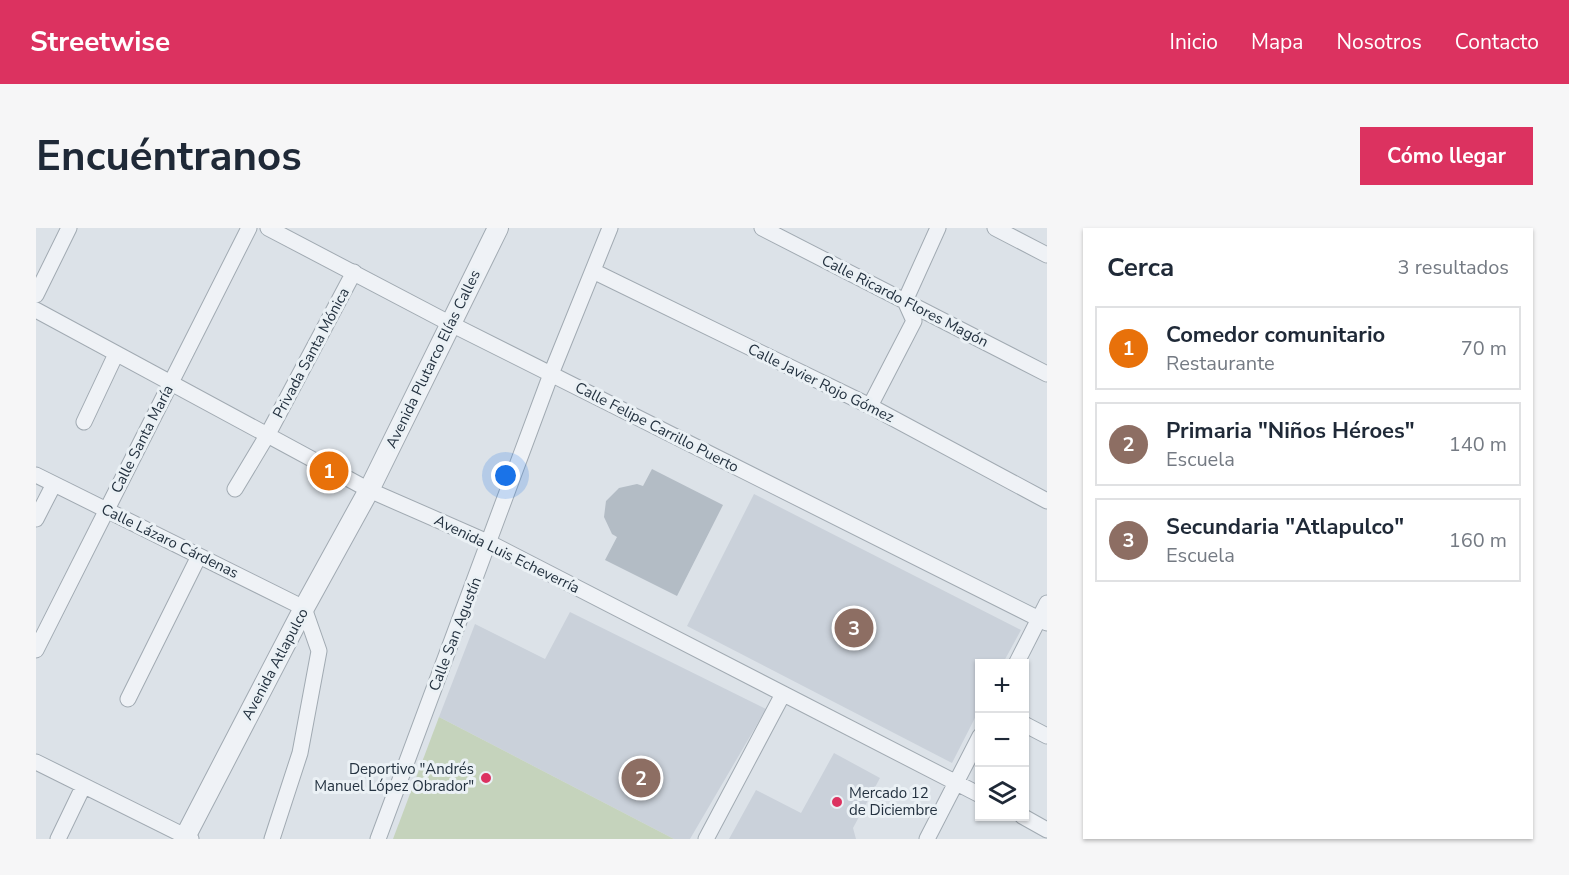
<!DOCTYPE html>
<html lang="es">
<head>
<meta charset="utf-8">
<style>
	:root { --surface:#fff; --page:#f6f6f7; --text:#1f2937; --muted:#747a83; --line:#e0e1e3; --accent:#dc3260 }
	body { margin:0; font-family:"Nunito Sans",sans-serif; background:var(--page); color:var(--text) }
	.controls { position:absolute; right:18px; bottom:18px; display:grid; overflow:hidden; border-radius:0px; box-shadow:0 2px 4px #0004 }
	.controls button { width:54px; height:54px; display:grid; place-items:center; padding:0; border:0; border-bottom:2px solid var(--line); background:var(--surface); color:var(--text); font:30px sans-serif }
	.you { position:absolute; left:470px; top:248px; width:21px; height:21px; margin:-15px; border:4px solid #fff; border-radius:50%; background:#1a73e8; box-shadow:0 0 0 9px #1a73e833 }
	.badge { display:grid; place-items:center; width:39px; height:39px; border-radius:50%; background:var(--accent); color:#fff; font-size:20px; font-weight:700 }
	.pin { position:absolute; translate:-50% -50%; border:3px solid #fff; box-shadow:0 2px 6px #0006 }
	.list { margin:0; padding:0; list-style:none }
	h2 { display:flex; justify-content:space-between; align-items:center; height:78px; margin:0; padding:0 24px; font-size:26px }
	h2 small { font-size:20px; font-weight:400; color:var(--muted) }
	.list li { display:grid; grid-template-columns:39px 1fr auto; gap:18px; align-items:center; box-sizing:border-box; height:84px; margin:0 12px 12px; padding:0 12px; border:2px solid var(--line); border-radius:0px }
	.list b { display:block; font-size:22px; white-space:nowrap }
	.list p { margin:0; font-size:20px; white-space:nowrap; color:var(--muted) }
	.list em { font-size:20px; font-style:normal; color:var(--muted) }
	.icon { flex:none; width:33px; height:33px; fill:none; stroke:currentColor; stroke-width:2; stroke-linecap:round; stroke-linejoin:round }
	.map { position:relative; flex:none; width:1011px; height:611px; overflow:hidden; border-radius:0px }
	header { display:flex; align-items:center; gap:36px; box-sizing:border-box; height:84px; padding:0 30px; background:var(--accent); color:#fff }
	header strong { font-size:28px }
	nav { display:flex; gap:33px; margin-inline-start:auto; font-size:21px }
	.intro { display:flex; align-items:center; justify-content:space-between; box-sizing:border-box; height:144px; padding:0 36px }
	h1 { margin:0; font-size:42px }
	.button { padding:15px 27px; border-radius:0px; background:var(--accent); color:#fff; font-size:21px; font-weight:700 }
	main { display:flex; gap:36px; padding:0 36px }
	aside { flex:1; background:var(--surface); border-radius:0px; box-shadow:0 2px 4px #0004 }
	.map>svg:first-child { display:block }
</style>
</head>
<body>
<header>
<strong>Streetwise</strong>
<nav><a>Inicio</a><a>Mapa</a><a>Nosotros</a><a>Contacto</a></nav>
</header>
<div class="intro"><h1>Encuéntranos</h1><a class="button">Cómo llegar</a></div>
<main>
<div class="map">
<svg width="1011" height="611" viewBox="0 0 1011 611">
	<rect width="100%" height="100%" fill="#dce2e8"/>
	<path fill="#cad1da" d="M 718,266 L 985,402 L 967,435 L 944,436 L 943,482 L 916,535 L 651,398 Z
		M 534,384 L 730,481 L 654,611 L 638,611 L 403,489 L 439,396 L 509,431 Z
		M 798,525 L 844,550 L 817,600 L 820,611 L 693,611 L 720,562 L 765,585 Z"/>
	<path fill="#c5d3bc" d="M 403,489 L 638,611 L 357,611 Z"/>
	<path fill="#b3bcc5" d="M 616,241 L 687,277 L 641,368 L 569,332 L 581,309 L 576,306 L 568,289 L 570,273 L 583,260 L 601,256 L 607,258 Z"/>
	<g fill="none" stroke-linecap="round" stroke-linejoin="round">
		<g stroke="#a1aab2" stroke-width="17">
			<path id="minor" d="M 232,0 L 413,95 L 1011,395
				M 726,0 L 1011,146
				M 959,0 L 1011,27
				M 557,43 L 834,178 L 1011,273
				M 0,67 L 33,0
				M 0,82 L 333,262 L 454,315 L 944,567
				M 834,178 L 878,93 L 869,73 L 902,0
				M 48,194 L 80,126
				M 0,247 L 268,380 L 283,423 L 264,525 L 236,611
				M 199,261 L 232,206 L 318,44
				M 0,291 L 18,256
				M 0,422 L 213,0
				M 980,436 L 1011,375
				M 92,471 L 163,328
				M 988,496 L 1011,508
				M 0,534 L 155,611
				M 986,588 L 1011,602
				M 22,611 L 47,559
				M 342,611 L 515,146 L 574,0
				M 670,611 L 747,466
				M 891,611 L 944,508"/>
		</g>
		<g stroke="#a1aab2" stroke-width="22">
			<path id="tertiary" d="M 148,611 L 268,380 L 333,262 L 462,0"/>
		</g>
		<use href="#minor" stroke="#eff2f6" stroke-width="15"/>
		<use href="#tertiary" stroke="#eff2f6" stroke-width="20"/>
	</g>
	<g fill="#dc3260" stroke="#ebf1f5" stroke-width="2">
		<circle cx="450" cy="550" r="6"/>
		<circle cx="801" cy="574" r="6"/>
	</g>
	<g text-anchor="middle" dominant-baseline="central" stroke-width="6" stroke-linejoin="round" paint-order="stroke">
		<g font-size="15" fill="#243240" stroke="#ebf1f5">
			<text transform="translate(869 73) rotate(27)">Calle Ricardo Flores Magón</text>
			<text transform="translate(275 125) rotate(-62)">Privada Santa Mónica</text>
			<text transform="translate(397 131) rotate(-64)">Avenida Plutarco Elías Calles</text>
			<text transform="translate(785 155) rotate(26)">Calle Javier Rojo Gómez</text>
			<text transform="translate(621 199) rotate(27)">Calle Felipe Carrillo Puerto</text>
			<text transform="translate(106 211) rotate(-63)">Calle Santa María</text>
			<text transform="translate(134 313) rotate(26)">Calle Lázaro Cárdenas</text>
			<text transform="translate(471 326) rotate(26)">Avenida Luis Echeverría</text>
			<text transform="translate(419 406) rotate(-69)">Calle San Agustín</text>
			<text transform="translate(239 436) rotate(-62)">Avenida Atlapulco</text>
		</g>
		<g font-size="15" fill="#243240" stroke="#ebf1f5" text-anchor="end">
			<text x="438" y="541">Deportivo "Andrés<tspan x="438" dy="17">Manuel López Obrador"</tspan></text>
			<text x="813" y="565" text-anchor="start">Mercado 12<tspan x="813" dy="17">de Diciembre</tspan></text>
		</g>
	</g>
</svg>
<div class="controls">
<button>+</button>
<button>−</button>
<button><svg class="icon" aria-label="layers" viewBox="0 0 24 24"><path d="M12 4l9 5-9 5-9-5zM3 14l9 5 9-5"/></svg></button>
</div>
<div class="you"></div>
<div class="pin badge" style="left:293px;top:243px;background:#e8710a">1</div>
<div class="pin badge" style="left:605px;top:550px;background:#8d6e63">2</div>
<div class="pin badge" style="left:818px;top:400px;background:#8d6e63">3</div>
</div>
<aside>
<h2>Cerca<small>3 resultados</small></h2>
<ul class="list">
<li><span class="badge" style="background:#e8710a">1</span><div><b>Comedor comunitario</b><p>Restaurante</p></div><em>70 m</em></li>
<li><span class="badge" style="background:#8d6e63">2</span><div><b>Primaria &quot;Niños Héroes&quot;</b><p>Escuela</p></div><em>140 m</em></li>
<li><span class="badge" style="background:#8d6e63">3</span><div><b>Secundaria &quot;Atlapulco&quot;</b><p>Escuela</p></div><em>160 m</em></li>
</ul>
</aside>
</main>
</body>
</html>
